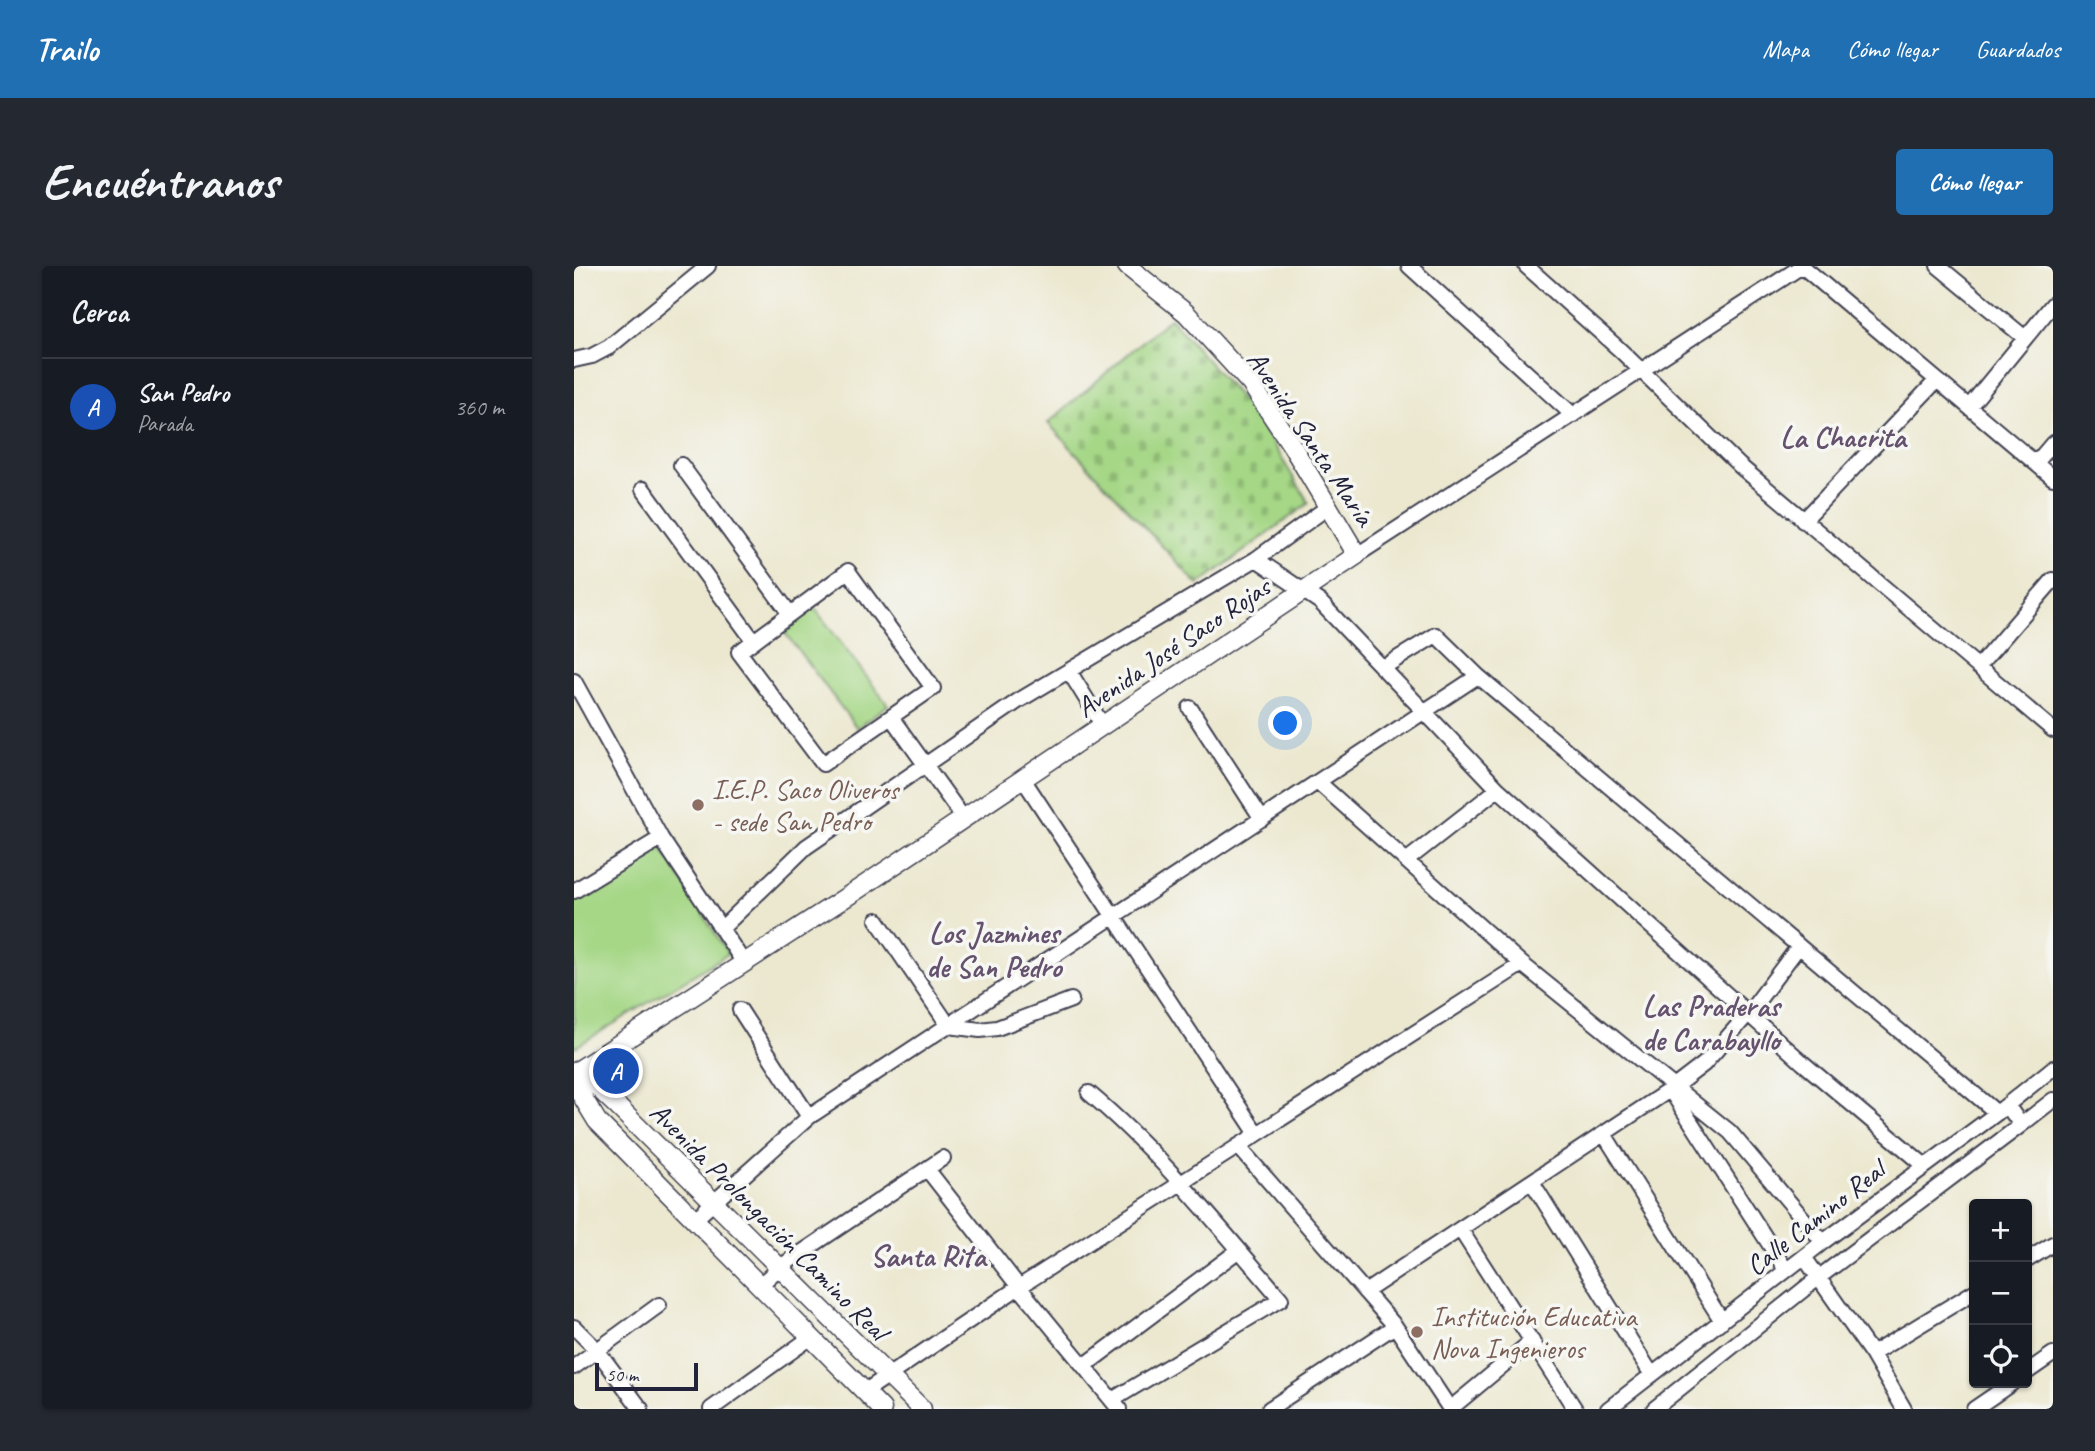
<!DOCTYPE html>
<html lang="es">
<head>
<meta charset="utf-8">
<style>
	:root { --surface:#171b24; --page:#242831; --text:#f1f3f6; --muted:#9ea1a6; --line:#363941; --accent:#1f6fb2 }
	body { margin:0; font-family:Caveat,sans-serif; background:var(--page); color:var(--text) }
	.controls { position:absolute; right:21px; bottom:21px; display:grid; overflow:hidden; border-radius:7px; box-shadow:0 2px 5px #0004 }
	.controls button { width:63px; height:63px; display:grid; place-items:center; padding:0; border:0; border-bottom:2px solid var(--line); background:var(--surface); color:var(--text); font:35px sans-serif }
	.scale { position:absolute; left:21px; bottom:18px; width:103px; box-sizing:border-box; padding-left:7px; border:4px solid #22223b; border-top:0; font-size:19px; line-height:24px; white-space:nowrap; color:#22223b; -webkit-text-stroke:5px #f6f6f2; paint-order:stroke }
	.you { position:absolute; left:712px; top:458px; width:24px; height:24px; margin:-18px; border:5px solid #fff; border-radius:50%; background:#1a73e8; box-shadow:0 0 0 10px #1a73e833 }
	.badge { display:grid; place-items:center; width:46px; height:46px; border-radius:50%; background:var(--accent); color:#fff; font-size:23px; font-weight:700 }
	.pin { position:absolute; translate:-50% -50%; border:4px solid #fff; box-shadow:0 2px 7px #0006 }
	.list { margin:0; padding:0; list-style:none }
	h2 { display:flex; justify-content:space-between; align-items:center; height:91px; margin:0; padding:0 28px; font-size:30px }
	h2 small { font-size:23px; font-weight:400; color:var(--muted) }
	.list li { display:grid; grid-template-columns:46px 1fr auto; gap:21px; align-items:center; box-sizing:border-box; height:98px; padding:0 28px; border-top:2px solid var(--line) }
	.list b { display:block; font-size:26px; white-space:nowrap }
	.list p { margin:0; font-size:23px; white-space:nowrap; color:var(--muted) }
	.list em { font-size:23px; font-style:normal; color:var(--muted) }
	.icon { flex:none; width:38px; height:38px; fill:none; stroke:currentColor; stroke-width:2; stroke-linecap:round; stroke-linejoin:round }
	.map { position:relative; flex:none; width:1479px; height:1143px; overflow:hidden; border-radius:7px }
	header { display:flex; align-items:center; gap:42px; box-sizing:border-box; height:98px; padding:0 35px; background:var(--accent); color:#fff }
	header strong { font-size:33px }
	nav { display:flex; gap:38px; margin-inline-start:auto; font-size:24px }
	.intro { display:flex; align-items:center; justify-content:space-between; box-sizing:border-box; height:168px; padding:0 42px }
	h1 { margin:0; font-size:49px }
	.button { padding:18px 32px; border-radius:7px; background:var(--accent); color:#fff; font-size:24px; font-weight:700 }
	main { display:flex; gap:42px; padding:0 42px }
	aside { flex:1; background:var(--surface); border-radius:7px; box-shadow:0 2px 5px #0004 }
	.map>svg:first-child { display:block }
</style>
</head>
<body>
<header>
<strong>Trailo</strong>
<nav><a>Mapa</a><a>Cómo llegar</a><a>Guardados</a></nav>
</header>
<div class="intro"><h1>Encuéntranos</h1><a class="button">Cómo llegar</a></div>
<main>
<aside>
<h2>Cerca<small></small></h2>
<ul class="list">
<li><span class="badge" style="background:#1a4fb4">A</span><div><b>San Pedro</b><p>Parada</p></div><em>360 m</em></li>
</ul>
</aside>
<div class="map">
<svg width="1479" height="1143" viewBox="0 0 1479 1143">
	<defs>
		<pattern id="cemetery-stones" width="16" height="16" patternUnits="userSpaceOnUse" patternTransform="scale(1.75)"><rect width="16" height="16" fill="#a5d786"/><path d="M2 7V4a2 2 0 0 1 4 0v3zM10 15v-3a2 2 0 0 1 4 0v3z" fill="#8eb875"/></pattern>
	</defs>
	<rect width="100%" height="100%" fill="#f6f6f2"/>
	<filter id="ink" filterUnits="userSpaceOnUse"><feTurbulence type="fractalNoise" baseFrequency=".0143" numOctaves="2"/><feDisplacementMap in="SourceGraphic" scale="14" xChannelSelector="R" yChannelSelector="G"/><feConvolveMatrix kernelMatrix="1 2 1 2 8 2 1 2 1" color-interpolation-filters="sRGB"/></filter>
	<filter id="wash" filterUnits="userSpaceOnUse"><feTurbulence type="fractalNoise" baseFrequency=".00686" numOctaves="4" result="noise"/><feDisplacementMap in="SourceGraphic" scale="28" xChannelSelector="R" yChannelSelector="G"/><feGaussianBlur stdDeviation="1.57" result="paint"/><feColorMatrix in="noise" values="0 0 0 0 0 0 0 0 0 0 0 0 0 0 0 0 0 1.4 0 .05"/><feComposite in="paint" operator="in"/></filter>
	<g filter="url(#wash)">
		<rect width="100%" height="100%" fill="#ece8d0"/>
		<path fill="url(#cemetery-stones)" stroke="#647c60" stroke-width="2" d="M 596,52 L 682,150 L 735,237 L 624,319 L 474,157 Z"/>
		<path fill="#a5d786" stroke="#647c60" stroke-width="2" d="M 239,340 L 314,439 L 283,462 L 208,363 Z
			M 86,579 L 154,688 L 0,782 L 0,631 Z"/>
	</g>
	<g filter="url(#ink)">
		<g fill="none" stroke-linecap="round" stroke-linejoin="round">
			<g stroke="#404051" stroke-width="18">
				<path id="minor" d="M 835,0 L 999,149
					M 952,0 L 1045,83 L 1166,200 L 1479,464
					M 1228,0 L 1479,212
					M 1364,0 L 1451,72
					M 0,94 L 18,90 L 35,81 L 134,0
					M 1395,141 L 1479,38
					M 1462,197 L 1479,177
					M 107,199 L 216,348
					M 69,223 L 179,374
					M 1229,255 L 1363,114
					M 783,289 L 1228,0
					M 682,293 L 746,336 L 924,523 L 1229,797 L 1350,899
					M 274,305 L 359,422 L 249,498 L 165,386 Z
					M 1404,401 L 1479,314
					M 808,402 L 862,369 L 904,410 L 1423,847
					M 495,405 L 529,460
					M 0,415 L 87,572 L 170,697
					M 616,442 L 688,553
					M 317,451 L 390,553
					M 449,513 L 683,868
					M 744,516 L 948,698 L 1156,866 L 1249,976
					M 832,595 L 924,523
					M 0,625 L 87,572
					M 303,654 L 375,760 L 406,764 L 423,762 L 497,734
					M 147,663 L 232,581 L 444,435 L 682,293 L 754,241
					M 166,744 L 235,851
					M 1097,825 L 1212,1004
					M 515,827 C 587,888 646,962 707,1033 L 538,1134
					M 1433,839 L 1447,859 L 1479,834
					M 1030,868 L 1148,1055
					M 664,880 L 821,1060 L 876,1143
					M 353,903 L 445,1021 L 545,1143
					M 958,916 L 1078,1109
					M 120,954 L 235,851 L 904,410
					M 886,963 L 1001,1143
					M 1230,991 L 1298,1088 L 1330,1143
					M 1453,994 L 1479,978
					M 185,1020 L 206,1001 L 369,892
					M 791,1026 L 1100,821 L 1130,798 L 1174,748 L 1225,680
					M 0,1061 L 23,1084 L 67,1143
					M 1298,1088 L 1400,1026
					M 510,1100 L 665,984
					M 0,1101 L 85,1039
					M 1453,1106 L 1479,1088
					M 290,1126 L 445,1021 L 948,698
					M 137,1143 L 236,1072
					M 695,1143 L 821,1060
					M 876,1143 L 958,1075
					M 1034,1143 L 1249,976 L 1423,847 L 1479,802
					M 1080,1143 L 1244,1012 L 1447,859
					M 1400,1143 L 1438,1117"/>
			</g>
			<g stroke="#404051" stroke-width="21">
				<path id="major" d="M 3,805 L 15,813 L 45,842 L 348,1143
					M 3,805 L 6,827 L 23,855 L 308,1143
					M 0,807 L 283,624 L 783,289 L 718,180 L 677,118 L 612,47 L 553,0"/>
			</g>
			<use href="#minor" stroke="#fff" stroke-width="14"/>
			<use href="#major" stroke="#fff" stroke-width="18"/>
		</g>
	</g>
	<g fill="#8d6e63" stroke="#f6f6f2" stroke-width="2.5">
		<circle cx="124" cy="539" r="7"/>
		<circle cx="843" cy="1066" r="7"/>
	</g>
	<g text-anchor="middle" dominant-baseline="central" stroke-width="7" stroke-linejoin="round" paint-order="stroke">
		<g font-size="28" fill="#22223b" stroke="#f6f6f2">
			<text transform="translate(737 172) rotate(56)">Avenida Santa María</text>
			<text transform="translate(599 381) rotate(-34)">Avenida José Saco Rojas</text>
			<text transform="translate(1241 952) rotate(-38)">Calle Camino Real</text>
			<text transform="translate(195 955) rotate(45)">Avenida Prolongación Camino Real</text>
		</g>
		<g font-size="28" fill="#785e54" stroke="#f6f6f2" text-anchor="start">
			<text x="138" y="523">I.E.P. Saco Oliveros<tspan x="138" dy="32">- sede San Pedro</tspan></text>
			<text x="857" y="1050">Institución Educativa<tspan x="857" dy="32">Nova Ingenieros</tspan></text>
		</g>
		<g font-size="30" font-weight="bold" fill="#65526e" stroke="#f6f6f2">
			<text x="1269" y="171">La Chacrita</text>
			<text x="420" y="667">Los Jazmines<tspan x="420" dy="34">de San Pedro</tspan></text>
			<text x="1137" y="740">Las Praderas<tspan x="1137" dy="34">de Carabayllo</tspan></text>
			<text x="354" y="990">Santa Rita</text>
		</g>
	</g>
</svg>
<div class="controls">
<button>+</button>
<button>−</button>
<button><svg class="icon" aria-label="locate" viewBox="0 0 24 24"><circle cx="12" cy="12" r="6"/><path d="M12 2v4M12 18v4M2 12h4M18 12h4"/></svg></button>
</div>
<div class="scale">50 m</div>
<div class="you"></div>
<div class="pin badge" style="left:42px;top:805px;background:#1a4fb4">A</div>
</div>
</main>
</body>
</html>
